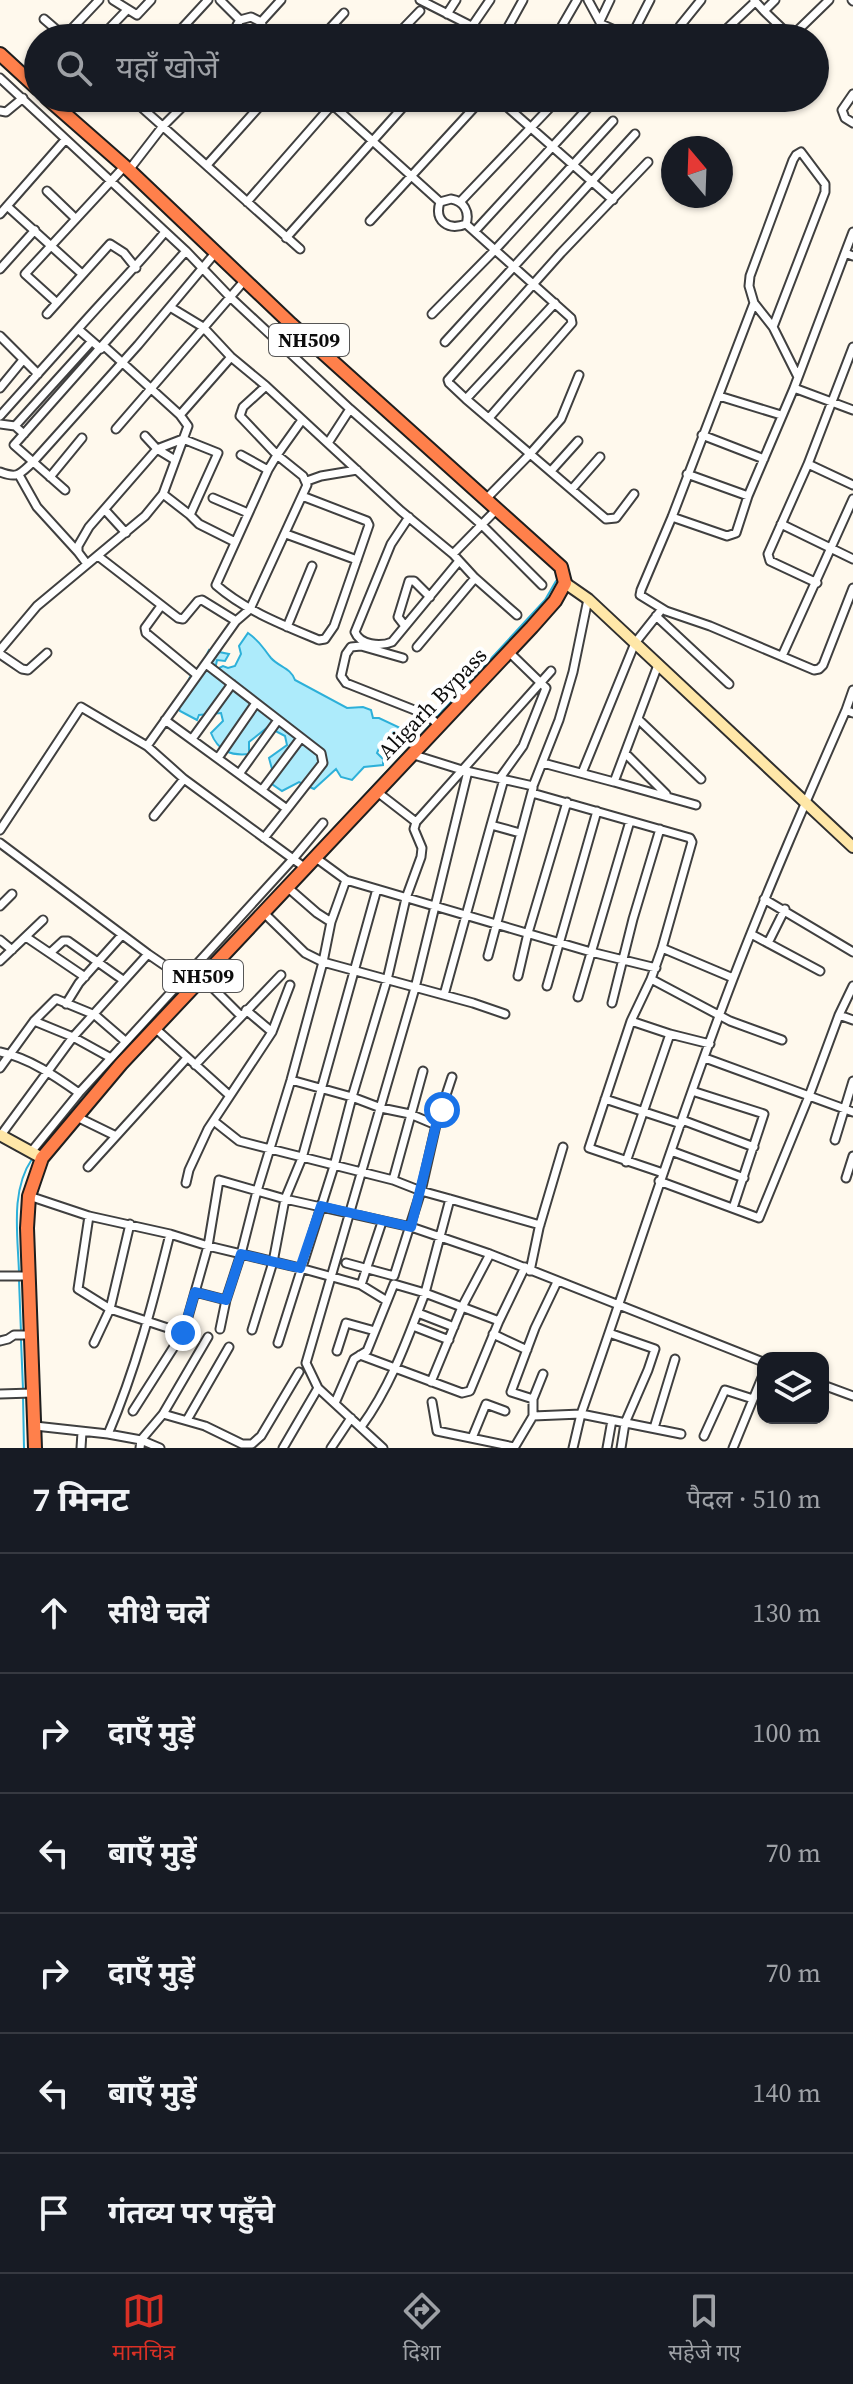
<!DOCTYPE html>
<html lang="hi">
<head>
<meta charset="utf-8">
<style>
	:root { --surface:#171b24; --page:#242831; --text:#f1f3f6; --muted:#9ea1a6; --line:#363941; --accent:#d93025 }
	body { margin:0; font-family:"Source Serif 4","Noto Sans Devanagari",serif; background:var(--page); color:var(--text) }
	.controls { position:absolute; right:24px; bottom:24px; display:grid; overflow:hidden; border-radius:16px; box-shadow:0 2px 6px #0004 }
	.controls button { width:72px; height:72px; display:grid; place-items:center; padding:0; border:0; border-bottom:2px solid var(--line); background:var(--surface); color:var(--text); font:40px sans-serif }
	.compass { position:absolute; left:661px; top:136px; width:72px; height:72px; border-radius:50%; background:var(--surface); box-shadow:0 2px 6px #0004; rotate:341deg }
	.stop { position:absolute; width:24px; height:24px; margin:-18px; border:6px solid #1a73e8; border-radius:50%; background:#fff }
	.stop.end { background:#1a73e8; border-color:#fff; box-shadow:0 2px 8px #0008 }
	.list { margin:0; padding:0; list-style:none }
	h2 { display:flex; justify-content:space-between; align-items:center; height:104px; margin:0; padding:0 32px; font-size:34px }
	h2 small { font-size:26px; font-weight:400; color:var(--muted) }
	.list li { display:grid; grid-template-columns:52px 1fr auto; gap:24px; align-items:center; box-sizing:border-box; height:120px; padding:0 32px; border-top:2px solid var(--line) }
	.list b { display:block; font-size:30px; white-space:nowrap }
	.list em { font-size:26px; font-style:normal; color:var(--muted) }
	.icon { flex:none; width:44px; height:44px; fill:none; stroke:currentColor; stroke-width:2; stroke-linecap:round; stroke-linejoin:round }
	.map { position:relative; flex:none; width:853px; height:1448px; overflow:hidden }
	.search { position:absolute; background:var(--surface); box-shadow:0 2px 6px #0004; left:24px; right:24px; top:24px; height:88px; display:flex; align-items:center; gap:20px; box-sizing:border-box; padding:0 28px; border-radius:44px; color:var(--muted); font-size:30px }
	.sheet { height:824px; background:var(--surface) }
	nav { display:flex; justify-content:space-around; align-items:center; box-sizing:border-box; height:112px; border-top:2px solid var(--line); background:var(--surface); font-size:22px; color:var(--muted) }
	nav a { display:grid; justify-items:center; gap:4px }
	nav .on { color:var(--accent) }
	.map>svg:first-child { display:block }
</style>
</head>
<body>
<div class="map">
<svg width="853" height="1448" viewBox="0 0 853 1448">
	<rect width="100%" height="100%" fill="#fff9ed"/>
	<path fill="#adebfb" stroke="#2db0d9" stroke-width="2" d="M 248,633 C 261,642 262,647 271,658 C 279,667 291,668 295,680 L 347,708 L 363,707 L 371,710 L 373,718 L 379,718 L 411,733 L 389,759 L 380,746 L 377,753 L 383,759 L 383,765 L 364,767 L 352,780 L 341,777 L 336,769 L 314,789 L 299,782 L 282,791 L 269,782 L 272,769 L 269,758 L 287,745 L 285,736 L 268,727 L 249,742 L 249,754 C 231,756 218,751 211,733 L 223,721 L 221,713 L 199,715 L 197,720 L 180,711 L 177,704 L 190,677 L 202,665 L 209,650 L 229,654 L 225,661 L 217,660 L 215,670 L 223,666 L 228,668 L 235,666 L 241,654 L 239,646 Z"/>
	<g fill="none" stroke-linecap="round" stroke-linejoin="round">
		<path stroke="#2db0d9" stroke-width="2" d="M 436,718 L 545,600 L 556,581
			M 322,841 L 432,723
			M 38,1151 L 87,1095
			M 19,1273 C 18,1236 10,1191 32,1159
			M 19,1280 L 21,1333
			M 21,1340 L 23,1389
			M 23,1396 L 24,1448"/>
		<g stroke="#404040" stroke-width="11">
			<path id="street" d="M 113,0 L 137,15 L 151,0
				M 220,0 L 240,20
				M 420,0 L 495,38
				M 588,0 L 601,24 L 633,38
				M 754,0 L 764,11 L 775,0
				M 852,0 L 853,1
				M 764,11 L 791,37
				M 447,14 L 456,0
				M 44,19 L 66,38
				M 600,21 L 610,0
				M 261,22 L 281,0
				M 64,37 L 99,0
				M 631,37 L 650,0
				M 100,38 L 127,10
				M 134,38 L 139,33
				M 173,38 L 208,0
				M 240,38 L 237,25 L 240,20 L 251,17 L 261,22 L 267,38
				M 321,38 L 344,13
				M 394,38 L 420,11
				M 464,38 L 490,0
				M 502,38 L 523,0
				M 555,38 L 577,0
				M 675,38 L 680,26 L 701,0
				M 717,38 L 755,2
				M 790,38 L 829,0
				M 0,78 L 186,251 L 229,296 L 350,409 L 482,525 L 542,585
				M 853,94 L 842,110 L 845,118 L 853,123
				M 131,98 L 300,249
				M 325,98 L 440,202
				M 497,98 L 613,200
				M 0,111 L 6,112 L 23,98
				M 207,165 L 267,98
				M 129,170 L 163,126 L 191,98
				M 47,191 L 75,218
				M 451,199 C 464,201 470,212 466,224 C 448,231 434,221 440,202 Z
				M 247,202 L 338,98
				M 460,202 L 559,98
				M 7,206 L 82,274
				M 0,214 L 65,140
				M 370,221 L 483,98
				M 466,224 L 571,318 L 572,323 L 489,418
				M 475,231 L 597,98
				M 286,238 L 411,98
				M 845,253 L 853,232
				M 0,269 L 35,230
				M 57,303 L 25,274 L 124,167
				M 754,303 L 749,286 L 750,276 L 793,160 L 796,155 L 801,152 L 825,184 L 825,192 L 773,327
				M 170,307 L 203,327 L 231,357 L 266,386 L 401,511 L 453,554 L 475,578 L 517,615
				M 47,314 L 110,244 L 124,253 L 136,268
				M 432,314 L 494,251 L 613,121
				M 0,336 L 38,374
				M 445,342 L 635,134
				M 104,346 L 180,415
				M 101,349 L 78,329 C 107,296 137,266 165,232
				M 231,357 L 180,415 L 188,426 L 163,494 L 190,515 L 199,524 L 235,542
				M 798,377 L 773,327 L 754,303 L 672,517 L 641,590 L 640,595 L 666,611 L 710,626 L 814,670 L 819,669 L 823,665 L 853,588
				M 0,388 L 23,360
				M 794,388 L 853,410
				M 719,396 L 781,415
				M 466,399 L 555,303
				M 0,416 L 78,329
				M 0,424 L 15,426 L 24,434
				M 15,426 L 92,341
				M 116,429 L 245,280
				M 702,435 L 764,459
				M 145,436 L 157,449 L 175,460
				M 328,443 L 350,409
				M 241,455 L 268,470
				M 808,464 L 853,347
				M 551,471 L 578,441
				M 0,472 C 18,479 20,474 33,462 L 138,345 L 216,252
				M 687,474 L 748,496
				M 19,475 L 37,507 L 78,552
				M 50,477 L 82,438
				M 307,481 L 321,476 L 357,470
				M 572,489 L 600,457
				M 65,490 L 14,445 L 186,251
				M 634,494 L 616,518 L 606,519 L 466,399 L 449,383 L 448,380 L 561,253 L 648,162
				M 302,496 L 367,521 L 369,525 L 334,626 L 325,639 L 319,640 C 283,625 246,611 216,585 L 268,470 L 277,455 L 302,420
				M 213,498 L 248,513
				M 485,500 L 530,454 L 561,419 L 579,375
				M 105,510 L 126,533
				M 409,517 L 391,544 L 355,632 C 360,645 380,647 392,642 L 459,561
				M 672,517 L 727,536 L 736,533 L 748,496 L 794,388 L 845,253 L 853,256
				M 781,524 L 853,559
				M 286,534 L 357,560
				M 453,554 L 496,510
				M 98,556 L 178,618 L 183,619 L 198,601 L 202,600 L 236,621
				M 87,564 L 78,552 L 78,546 L 89,527 L 157,449 L 183,439 L 218,453 L 190,515
				M 817,583 L 770,561 L 768,554 L 808,464 L 853,485
				M 161,606 L 145,628 L 146,633 L 197,675
				M 656,616 L 729,684
				M 405,626 L 398,617 L 409,581 L 414,581 L 430,597
				M 287,627 L 312,566
				M 417,647 L 475,578
				M 0,650 L 37,606 L 145,516 L 163,494
				M 0,654 L 22,669 L 28,670 L 47,653
				M 782,656 L 853,499
				M 403,658 L 361,646 L 351,647 L 346,654 L 341,676 L 346,683 L 427,715 L 440,726
				M 658,665 L 614,782 L 696,805
				M 846,710 L 853,690
				M 638,719 L 701,779
				M 165,720 L 287,809 L 323,763 L 321,753 L 206,664
				M 192,739 L 232,684
				M 147,746 L 236,621 L 250,609 L 307,485 L 303,476 L 277,455 L 240,416 L 243,407 L 266,386
				M 625,753 L 666,794
				M 411,754 L 462,770 L 533,786 L 559,720 L 573,672 L 588,599
				M 218,758 L 256,703
				M 543,763 L 614,782
				M 582,773 L 635,643 L 662,609
				M 239,774 L 278,720
				M 500,778 L 523,746 L 546,688 L 509,652
				M 504,779 L 491,825 L 520,833
				M 262,790 L 301,738
				M 376,791 L 416,822
				M 532,793 L 690,838 L 692,842 L 662,948 L 733,978
				M 154,816 L 184,779
				M 0,830 L 81,707 L 147,746 L 184,779 L 304,867
				M 264,838 L 287,809
				M 0,843 L 148,954 L 183,978
				M 316,858 L 346,880 L 591,952 L 656,968
				M 286,886 L 317,913 L 331,922
				M 764,899 L 853,952
				M 0,906 L 12,894
				M 264,913 L 305,953 L 323,962 L 473,1003 L 505,1014
				M 751,934 L 820,971
				M 26,937 L 85,977
				M 0,940 L 12,950
				M 768,943 L 785,909
				M 662,948 L 651,979 L 631,1021 L 589,1148 L 663,1173
				M 50,953 L 63,941 L 68,941 L 123,980
				M 488,956 L 533,788
				M 0,961 L 43,920
				M 518,976 L 528,933 L 567,802
				M 202,977 L 241,1016
				M 651,979 L 730,1021 L 782,1040
				M 547,986 L 597,811
				M 444,995 L 491,825
				M 578,997 L 630,821
				M 612,1003 L 633,919 L 660,829
				M 66,1004 L 79,983 L 122,935
				M 246,1010 L 272,1032
				M 839,1015 L 853,1020
				M 34,1021 L 73,1037 L 111,1058
				M 631,1021 L 670,1034
				M 155,1028 L 229,1095
				M 0,1052 C 29,1058 55,1076 79,1093
				M 705,1058 L 853,1112
				M 195,1065 L 281,975
				M 0,1068 L 34,1021 L 56,999 L 95,1015 L 125,1041
				M 291,1080 L 352,1097 L 381,1108 L 410,1114 L 436,1125 L 421,1191 L 394,1276 L 346,1263
				M 692,1091 L 764,1114 L 733,1208
				M 605,1099 L 681,1124
				M 77,1117 L 116,1136
				M 682,1120 L 754,1147
				M 215,1122 L 239,1141 L 393,1180 L 421,1191 L 450,1199
				M 436,1125 L 452,1077
				M 1,1135 L 73,1037 L 148,954
				M 835,1140 L 853,1081
				M 671,1151 L 744,1178
				M 31,1152 L 79,1093 L 293,859 L 323,823
				M 626,1162 L 670,1034 L 710,1044
				M 88,1167 L 187,1058
				M 846,1178 L 853,1156
				M 393,1180 L 423,1071
				M 659,1181 L 759,1218 L 809,1096 L 839,1015 L 853,986
				M 186,1183 L 189,1170 L 208,1129 L 272,1032 L 290,985
				M 29,1196 L 89,1216 L 170,1234 L 208,1246 L 300,1268 L 361,1285 L 387,1301
				M 89,1216 L 78,1289 L 110,1309 L 183,1333
				M 530,1271 L 539,1228 L 563,1147
				M 0,1276 L 29,1276
				M 361,1285 L 382,1222
				M 195,1292 L 226,1300
				M 418,1313 L 454,1327
				M 413,1326 L 449,1340
				M 220,1329 L 226,1300 L 241,1254 L 257,1191 L 291,1080 L 323,962 L 331,922 L 346,880
				M 252,1330 L 273,1262 L 285,1199 L 302,1158 L 377,889
				M 609,1333 L 655,1349 L 648,1370 L 625,1423 L 621,1448
				M 493,1334 L 527,1350
				M 0,1341 L 8,1339 L 14,1335 L 31,1335
				M 94,1343 L 110,1309 L 130,1224
				M 278,1343 L 334,1166 L 352,1097 L 387,980 L 406,898 L 421,857 L 422,848 L 414,829 L 416,822 L 551,671
				M 337,1351 L 346,1323 L 375,1331
				M 360,1355 L 462,1393 L 470,1391 L 499,1321 L 525,1267
				M 543,1374 L 533,1399 L 511,1392 L 535,1328 L 557,1282
				M 431,1382 L 462,1307 L 490,1254
				M 823,1385 L 853,1396
				M 0,1394 L 32,1393
				M 432,1402 L 437,1431 L 514,1447
				M 335,1403 L 354,1359 L 367,1351 L 394,1284 L 425,1293 L 450,1199 L 540,1225
				M 133,1411 L 184,1331 L 208,1246 L 219,1180 L 285,1199 L 411,1227 L 490,1254 L 763,1362
				M 163,1414 L 205,1426 L 242,1444 L 252,1444 L 261,1436 L 299,1372
				M 533,1416 L 581,1414 C 632,1269 678,1122 733,979 C 768,888 807,799 846,710 L 853,713
				M 187,1420 L 229,1347
				M 35,1426 L 108,1434 L 141,1440 L 140,1448
				M 361,1427 C 391,1386 407,1340 425,1293 L 499,1321
				M 654,1428 L 675,1359
				M 108,1434 C 136,1369 153,1302 170,1234
				M 704,1436 L 725,1390 L 753,1399
				M 472,1438 L 486,1404 L 505,1411
				M 81,1448 L 82,1432
				M 160,1448 L 141,1440 L 163,1414 L 208,1337
				M 283,1448 L 318,1388
				M 331,1448 L 351,1418
				M 383,1448 L 318,1388 L 306,1363 L 415,988 L 468,771
				M 514,1448 L 533,1416 L 533,1399
				M 573,1448 L 581,1414 L 681,1434
				M 607,1448 L 612,1420
				M 733,1448 L 763,1375"/>
		</g>
		<g stroke="#2f2f2f" stroke-width="14">
			<path id="secondary" d="M 565,583 L 588,599 L 853,847
				M 0,1135 L 42,1158"/>
		</g>
		<g stroke="#1e1e1e" stroke-width="16">
			<path id="highway" d="M 0,54 L 38,89
				M 35,1448 L 27,1228 L 29,1196 L 42,1158 L 121,1064 L 532,627 L 555,601 L 565,583 L 561,567 L 291,324 L 129,170 L 47,98"/>
		</g>
		<use href="#street" stroke="#fff" stroke-width="7"/>
		<use href="#secondary" stroke="#ffe7a8" stroke-width="10"/>
		<use href="#highway" stroke="#ff804b" stroke-width="12"/>
	</g>
	<g fill="none" stroke-linecap="round" stroke-linejoin="round">
		<path stroke="#1a73e8" stroke-width="10" d="M 183,1333 L 195,1292 L 226,1300 L 241,1254 L 300,1268 L 321,1206 L 411,1227 L 436,1125 L 442,1110"/>
	</g>
	<g text-anchor="middle" dominant-baseline="central" stroke-width="8" stroke-linejoin="round" paint-order="stroke">
		<g fill="#fff" stroke="#565656" stroke-width="2">
			<rect x="269" y="324" width="80" height="32" rx="6"/>
			<rect x="163" y="960" width="80" height="32" rx="6"/>
		</g>
		<g font-size="20" font-weight="bold" fill="#0d0d0d">
			<text x="309" y="340">NH509</text>
			<text x="203" y="976">NH509</text>
		</g>
		<g font-size="22" fill="#0d0d0d" stroke="#fff">
			<text transform="translate(432 703) rotate(-46)">Aligarh Bypass</text>
		</g>
	</g>
</svg>
<div class="controls">
<button><svg class="icon" aria-label="layers" viewBox="0 0 24 24"><path d="M12 4l9 5-9 5-9-5zM3 14l9 5 9-5"/></svg></button>
</div>
<svg class="compass" viewBox="-18 -18 36 36"><path d="M0-13l5 13h-10z" fill="#e53935"/><path d="M0 13l5-13h-10z" fill="#9ea1a6"/></svg>
<div class="stop" style="left:442px;top:1110px"></div>
<div class="stop end" style="left:183px;top:1333px"></div>
<div class="search"><svg class="icon" aria-label="search" viewBox="0 0 24 24"><circle cx="10" cy="10" r="6"/><path d="M15 15l6 6"/></svg>यहाँ खोजें</div>
</div>
<section class="sheet">
<h2>7 मिनट<small>पैदल · 510 m</small></h2>
<ul class="list">
<li><svg class="icon" aria-label="ahead" viewBox="0 0 24 24"><path d="M12 20V5M6 11l6-6 6 6"/></svg><div><b>सीधे चलें</b></div><em>130 m</em></li>
<li><svg class="icon" aria-label="right" viewBox="0 0 24 24"><path d="M7 20v-9h11M14 6l5 5-5 5"/></svg><div><b>दाएँ मुड़ें</b></div><em>100 m</em></li>
<li><svg class="icon" aria-label="left" viewBox="0 0 24 24"><path d="M17 20v-9H6M10 6l-5 5 5 5"/></svg><div><b>बाएँ मुड़ें</b></div><em>70 m</em></li>
<li><svg class="icon" aria-label="right" viewBox="0 0 24 24"><path d="M7 20v-9h11M14 6l5 5-5 5"/></svg><div><b>दाएँ मुड़ें</b></div><em>70 m</em></li>
<li><svg class="icon" aria-label="left" viewBox="0 0 24 24"><path d="M17 20v-9H6M10 6l-5 5 5 5"/></svg><div><b>बाएँ मुड़ें</b></div><em>140 m</em></li>
<li><svg class="icon" aria-label="arrive" viewBox="0 0 24 24"><path d="M6 21V4h12l-3 4 3 4H6"/></svg><div><b>गंतव्य पर पहुँचे</b></div></li>
</ul>
</section>
<nav>
<a class="on"><svg class="icon" aria-label="map" viewBox="0 0 24 24"><path d="M3 6l6-2 6 2 6-2v14l-6 2-6-2-6 2zM9 4v14M15 6v14"/></svg>मानचित्र</a>
<a><svg class="icon" aria-label="directions" viewBox="0 0 24 24"><path d="M12 3l9 9-9 9-9-9zM9 14v-3h6M13 9l2 2-2 2"/></svg>दिशा</a>
<a><svg class="icon" aria-label="saved" viewBox="0 0 24 24"><path d="M7 4h10v16l-5-4-5 4z"/></svg>सहेजे गए</a>
</nav>
</body>
</html>
